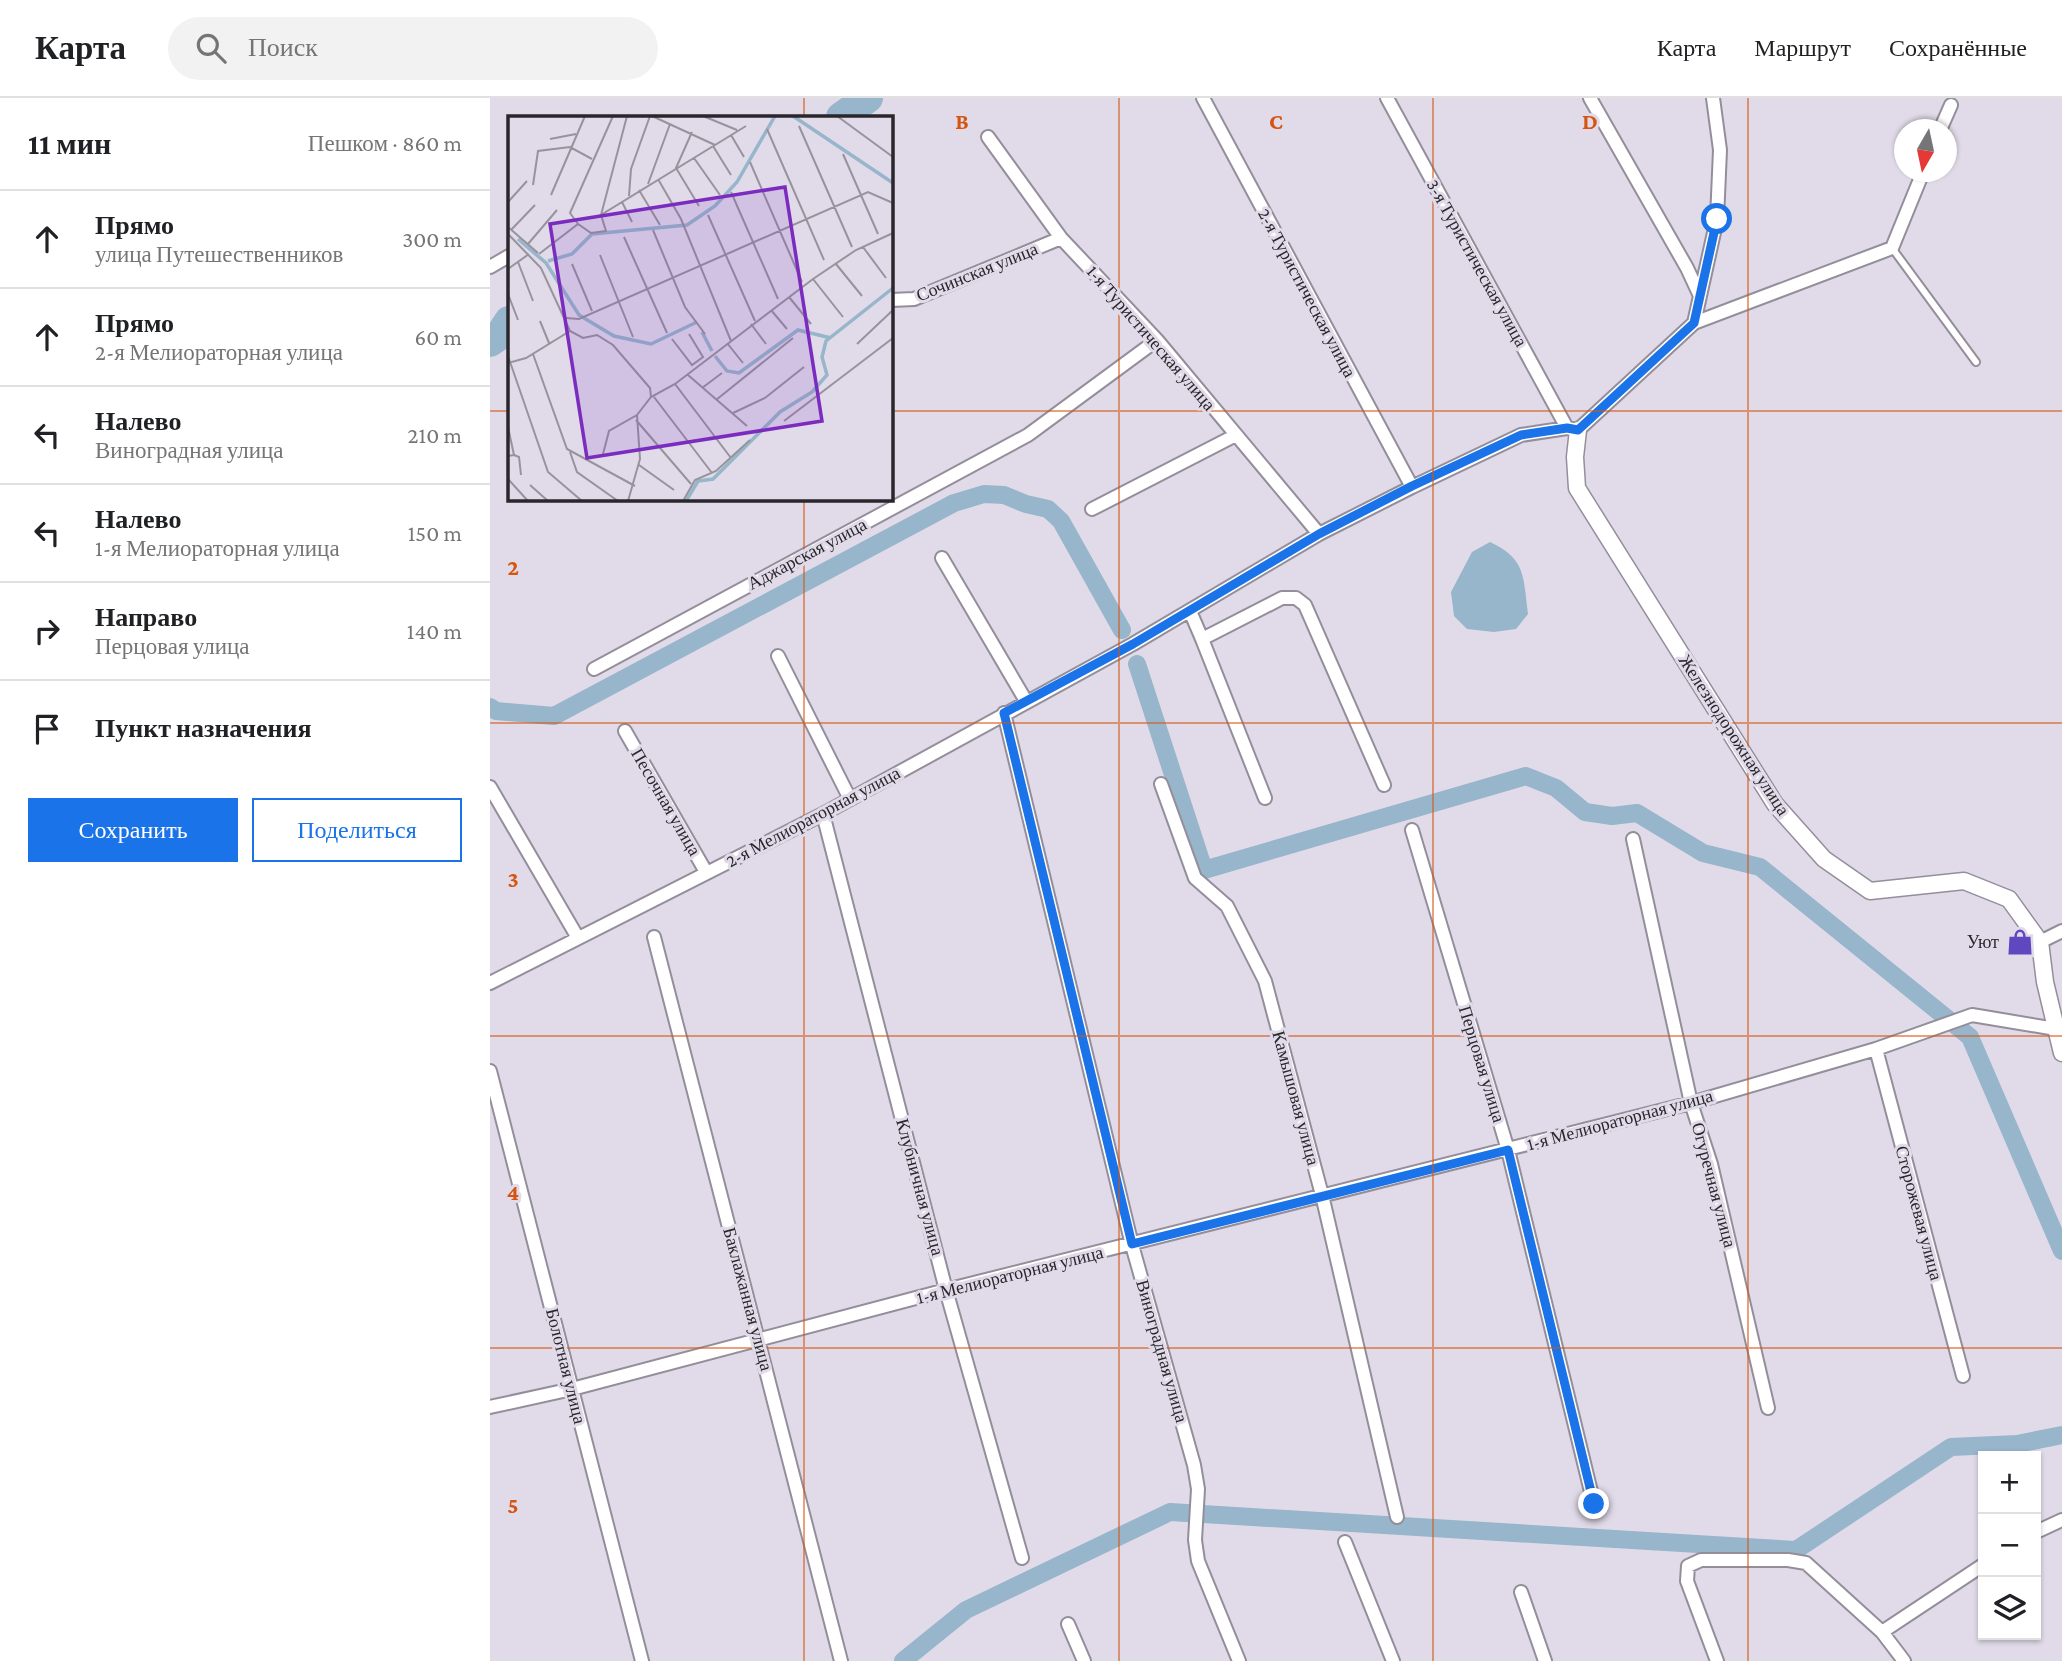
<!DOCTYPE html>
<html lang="ru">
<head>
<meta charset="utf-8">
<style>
	:root { --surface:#fff; --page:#f2f2f2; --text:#202124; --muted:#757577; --line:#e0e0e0; --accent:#1a73e8 }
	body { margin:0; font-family:"Crimson Pro",serif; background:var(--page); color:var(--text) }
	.controls { position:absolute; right:21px; bottom:21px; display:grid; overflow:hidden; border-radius:0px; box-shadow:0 2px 5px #0004 }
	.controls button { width:63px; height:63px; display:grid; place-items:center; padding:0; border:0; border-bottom:2px solid var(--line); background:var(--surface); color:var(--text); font:35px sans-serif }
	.compass { position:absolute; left:1404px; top:21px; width:63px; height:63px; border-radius:50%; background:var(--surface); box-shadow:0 2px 5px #0004; rotate:189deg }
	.stop { position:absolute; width:21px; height:21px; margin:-16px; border:5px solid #1a73e8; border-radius:50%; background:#fff }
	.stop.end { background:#1a73e8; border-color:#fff; box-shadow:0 2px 7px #0008 }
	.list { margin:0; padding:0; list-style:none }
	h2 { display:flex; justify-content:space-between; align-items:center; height:91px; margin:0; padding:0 28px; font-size:30px }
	h2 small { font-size:23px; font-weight:400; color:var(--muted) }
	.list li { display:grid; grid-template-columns:46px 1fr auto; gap:21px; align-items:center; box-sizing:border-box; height:98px; padding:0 28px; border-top:2px solid var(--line) }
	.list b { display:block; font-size:26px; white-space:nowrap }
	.list p { margin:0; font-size:23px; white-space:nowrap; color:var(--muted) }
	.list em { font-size:23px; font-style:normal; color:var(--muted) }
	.actions { display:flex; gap:14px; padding:21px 28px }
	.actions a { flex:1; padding:16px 0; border:2px solid var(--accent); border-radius:0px; text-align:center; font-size:24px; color:var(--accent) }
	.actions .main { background:var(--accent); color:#fff }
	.icon { flex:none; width:38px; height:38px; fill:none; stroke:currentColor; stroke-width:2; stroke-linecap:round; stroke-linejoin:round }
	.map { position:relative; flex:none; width:1572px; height:1563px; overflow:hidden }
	header { display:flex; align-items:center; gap:42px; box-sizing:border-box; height:98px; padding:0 35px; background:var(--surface); border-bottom:2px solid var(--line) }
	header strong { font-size:33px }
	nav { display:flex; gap:38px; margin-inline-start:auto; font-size:24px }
	.search { width:490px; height:63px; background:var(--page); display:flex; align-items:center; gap:18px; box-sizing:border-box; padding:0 24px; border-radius:38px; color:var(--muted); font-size:26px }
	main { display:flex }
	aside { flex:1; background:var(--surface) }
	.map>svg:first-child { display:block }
</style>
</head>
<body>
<header>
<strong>Карта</strong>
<div class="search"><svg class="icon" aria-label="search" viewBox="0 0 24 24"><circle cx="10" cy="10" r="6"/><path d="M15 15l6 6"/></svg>Поиск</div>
<nav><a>Карта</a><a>Маршрут</a><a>Сохранённые</a></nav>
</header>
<main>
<aside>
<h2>11 мин<small>Пешком · 860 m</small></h2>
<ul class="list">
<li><svg class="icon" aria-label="ahead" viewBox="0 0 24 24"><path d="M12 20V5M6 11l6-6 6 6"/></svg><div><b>Прямо</b><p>улица Путешественников</p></div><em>300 m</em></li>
<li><svg class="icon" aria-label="ahead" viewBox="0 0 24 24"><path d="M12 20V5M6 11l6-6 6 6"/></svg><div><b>Прямо</b><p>2-я Мелиораторная улица</p></div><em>60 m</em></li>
<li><svg class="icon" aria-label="left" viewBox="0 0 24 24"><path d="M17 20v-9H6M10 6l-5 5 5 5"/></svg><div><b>Налево</b><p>Виноградная улица</p></div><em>210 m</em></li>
<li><svg class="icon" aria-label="left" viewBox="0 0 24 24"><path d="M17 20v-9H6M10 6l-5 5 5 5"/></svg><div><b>Налево</b><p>1-я Мелиораторная улица</p></div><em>150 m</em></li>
<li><svg class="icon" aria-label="right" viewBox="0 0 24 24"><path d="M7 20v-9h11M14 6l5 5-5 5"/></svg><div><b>Направо</b><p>Перцовая улица</p></div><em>140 m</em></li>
<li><svg class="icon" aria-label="arrive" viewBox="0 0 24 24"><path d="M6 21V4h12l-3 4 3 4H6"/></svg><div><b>Пункт назначения</b></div></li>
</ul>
<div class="actions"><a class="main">Сохранить</a><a>Поделиться</a></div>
</aside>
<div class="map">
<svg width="1572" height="1563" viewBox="0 0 1572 1563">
	<rect width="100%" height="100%" fill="#e1dbe9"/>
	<path fill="#97b5cb" d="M 1000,444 C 1037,461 1033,480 1038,516 L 1026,531 L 1004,534 L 977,531 L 964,518 L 961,494 L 982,454 Z"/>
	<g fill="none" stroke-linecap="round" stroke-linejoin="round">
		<path stroke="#97b5cb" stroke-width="18" d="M 647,566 L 714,772 L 1036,678 L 1066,690 L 1095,714 L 1122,718 L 1147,715 L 1213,755 L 1270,769 L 1480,939 L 1572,1153
			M 0,609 L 6,613 L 64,618 L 464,405 L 494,396 L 514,397 L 536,406 L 558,411 L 571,423 L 632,532
			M 413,1563 L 476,1512 L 680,1414 L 1306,1452 L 1461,1349 L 1527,1346 L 1572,1337"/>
		<path stroke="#97b5cb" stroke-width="30" d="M 351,19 L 378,0
			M 0,244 L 10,237 L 19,223"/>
		<g stroke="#948e9b" stroke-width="10">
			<path id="service" d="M 1402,150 L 1486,264"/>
		</g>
		<g stroke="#948e9b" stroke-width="16">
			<path id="minor" d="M 713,0 L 922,389
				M 897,0 L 1077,330
				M 1100,0 L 1197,170 L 1210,198
				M 1450,32 L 1461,7
				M 498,39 L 571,140 L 667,242 L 829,436
				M 0,169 L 19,158
				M 401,202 L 424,201 L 571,140
				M 1204,225 L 1402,150 L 1433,74
				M 602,411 L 746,337
				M 452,460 L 536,603
				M 700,513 L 712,541
				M 288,558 L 360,701
				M 104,571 L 538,337 L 667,242
				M 514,615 L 642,1147 L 704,1367 L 708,1391 L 705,1442 L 708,1463 L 749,1563
				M 135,633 L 216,774
				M 671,686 L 705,780 L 737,808 L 775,883 L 832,1097 L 907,1419
				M 0,689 L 88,840
				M 775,700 L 712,541 L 792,500 L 806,500 L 815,507 L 894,687
				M 333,716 L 456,1192 L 532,1460
				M 922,732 L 1018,1052 L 1104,1406
				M 1143,741 L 1201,1005 L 1221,1066 L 1278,1310
				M 164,839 L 351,1563
				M 1550,844 L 1572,833
				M 0,885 L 333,716 L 643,546 L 829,436 L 922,389 L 1031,337 L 1077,330 L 1088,332 L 1204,225 L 1227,121 L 1230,52 L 1223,0
				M 1386,951 L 1473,1278
				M 0,973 L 152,1563
				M 0,1309 L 82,1291 L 456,1192 L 1201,1005 L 1386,951 L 1482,917 L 1566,931
				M 1546,1434 L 1572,1422
				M 855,1444 L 903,1563
				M 1031,1494 L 1055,1563
				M 578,1526 L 594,1563
				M 1392,1534 L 1414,1563
				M 1227,1563 L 1197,1483 L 1198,1468 L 1211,1462 L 1298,1462 L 1316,1465 L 1392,1534 L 1493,1467"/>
		</g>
		<g stroke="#948e9b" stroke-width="19">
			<path id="tertiary" d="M 1088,332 L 1085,359 L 1087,390 L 1285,706 L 1334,761 L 1380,793 L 1474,783 L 1519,801 L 1550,844 L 1555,884 L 1572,955"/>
		</g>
		<use href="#service" stroke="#fff" stroke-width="6"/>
		<use href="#minor" stroke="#fff" stroke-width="12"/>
		<use href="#tertiary" stroke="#fff" stroke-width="16"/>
	</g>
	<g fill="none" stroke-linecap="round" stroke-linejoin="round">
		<path stroke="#1a73e8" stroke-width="9" d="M 1104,1406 L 1018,1052 L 642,1146 L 514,615 L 643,546 L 829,436 L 922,388 L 1031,337 L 1077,330 L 1088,332 L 1204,225 L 1227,121"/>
	</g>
	<path fill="none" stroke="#d5540f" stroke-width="2" stroke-opacity="0.55" d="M 314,0 L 314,19M 629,0 L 629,1563M 943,0 L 943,1563M 1258,0 L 1258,1563M 0,313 L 19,313M 401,313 L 1572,313M 314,401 L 314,1563M 0,625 L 1572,625M 0,938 L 1572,938M 0,1250 L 1572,1250"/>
	<defs>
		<g id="shop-bare" transform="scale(2.1)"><path d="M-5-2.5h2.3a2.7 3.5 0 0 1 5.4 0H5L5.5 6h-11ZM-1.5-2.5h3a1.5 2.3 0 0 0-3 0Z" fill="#5f47c0" stroke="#e1dbe9" stroke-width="2.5" paint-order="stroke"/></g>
	</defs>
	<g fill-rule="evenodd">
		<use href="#shop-bare" x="1530" y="844"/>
	</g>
	<g text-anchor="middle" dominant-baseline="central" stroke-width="6" stroke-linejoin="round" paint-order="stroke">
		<g font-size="18" fill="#29272c" stroke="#e1dbe9">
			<text transform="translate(987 165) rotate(61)">3-я Туристическая улица</text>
			<text transform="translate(487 174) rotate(-22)">Сочинская улица</text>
			<text transform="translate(817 195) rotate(62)">2-я Туристическая улица</text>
			<text transform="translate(661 240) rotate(49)">1-я Туристическая улица</text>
			<text transform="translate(317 456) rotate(-28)">Аджарская улица</text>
			<text transform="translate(1244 637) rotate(57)">Железнодорожная улица</text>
			<text transform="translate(176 704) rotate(60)">Песочная улица</text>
			<text transform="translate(323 719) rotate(-28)">2-я Мелиораторная улица</text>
			<text transform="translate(992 966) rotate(73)">Перцовая улица</text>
			<text transform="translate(806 1000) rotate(75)">Камышовая улица</text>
			<text transform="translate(1130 1022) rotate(-15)">1-я Мелиораторная улица</text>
			<text transform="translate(1224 1087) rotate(75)">Огуречная улица</text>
			<text transform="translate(430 1089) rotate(75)">Клубничная улица</text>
			<text transform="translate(1429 1115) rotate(75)">Сторожевая улица</text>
			<text transform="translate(520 1177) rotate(-14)">1-я Мелиораторная улица</text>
			<text transform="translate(258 1201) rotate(75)">Баклажанная улица</text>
			<text transform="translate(672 1253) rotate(74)">Виноградная улица</text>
			<text transform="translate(76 1268) rotate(76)">Болотная улица</text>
		</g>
		<g font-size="18" fill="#29272c" stroke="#e1dbe9" text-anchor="end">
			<text x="1509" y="844">Уют</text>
		</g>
	</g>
	<g transform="translate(18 18)">
		<rect width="385" height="385" fill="#e1dbe9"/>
		<path fill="none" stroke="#97b5cb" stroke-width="3.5" d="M 285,0 L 385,67M 10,123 L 38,147 L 71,199 L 106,220 L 143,228 L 189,206M 40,145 L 64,138 L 84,118 L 179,109 L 207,90 L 229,66 L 267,0M 194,216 L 204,235M 207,240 L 219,255 L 231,257 L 290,214 L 323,222M 178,385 L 190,365 L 205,363 L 272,296 L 304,276 L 319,259 L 314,241 L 318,225 L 385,172"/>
		<path fill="none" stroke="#97939d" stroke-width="2" d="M 144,0 L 207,29M 195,0 L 229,14M 329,0 L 385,41M 291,10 L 344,131M 259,13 L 316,144M 184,16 L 168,52 L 191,90M 223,19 L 236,41M 42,23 L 68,18M 205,30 L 223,59M 335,38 L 370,118M 186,42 L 212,79M 242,46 L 294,166M 150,63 L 173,103 L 223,225M 140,68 L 162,8M 25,69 L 30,35 L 62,31 L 84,43M 131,74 L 152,109M 223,76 L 270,183M 43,79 L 77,0M 121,80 L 123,53 L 142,0M 0,86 L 19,65M 114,86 L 124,106M 93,99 L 119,0M 200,99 L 247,205M 70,108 L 62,97 L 105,0M 0,111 L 30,137M 3,114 L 27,89M 145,114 L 177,191 L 197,218M 0,118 L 33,152 L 62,215 L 75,222 L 89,219 L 105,229 L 142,272 L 143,281M 116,121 L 159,217M 20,128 L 49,94M 355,131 L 378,162M 31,138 L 70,108 L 83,117 L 98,115 L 93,99 L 238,10M 92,139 L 125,221M 10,146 L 25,185M 64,148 L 84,195M 328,148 L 354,180M 0,153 L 21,138M 305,163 L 335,201M 0,178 L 10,204M 281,181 L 303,208M 263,194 L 279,213M 58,202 L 71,203 L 360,76 L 385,87M 32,205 L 41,227M 243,208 L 258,228M 164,223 L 184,249 L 195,241 L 181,218M 219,227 L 235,247M 349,228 L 385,194M 25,238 L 59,333 L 127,370M 0,240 L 40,356 L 74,385M 0,247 L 18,242 L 62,215M 180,259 L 239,310M 167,268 L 223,342M 194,272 L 214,257M 146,281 L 204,357M 208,284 L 285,222M 225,297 L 257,282 L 296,251M 128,304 L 183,368M 276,305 L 385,222M 0,311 L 6,339 L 0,340M 62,336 L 69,356 L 110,385M 95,338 L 101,315 L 129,299M 6,339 L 11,341 L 13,359M 131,349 L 166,374M 0,363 L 20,385M 22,369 L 40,385M 120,385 L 132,343 L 129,299 L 143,281 L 167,268 L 305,163 L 348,134 L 385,117M 175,385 L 187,364 L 208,355 L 242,324"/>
		<path fill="#7b2cbf" fill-opacity="0.15" stroke="#7b2cbf" stroke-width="3.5" d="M 277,71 L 314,305 L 79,342 L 42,108 Z"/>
		<rect width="385" height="385" fill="none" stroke="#29272c" stroke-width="3.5"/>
	</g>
	<g font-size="23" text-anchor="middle" font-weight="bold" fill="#d5540f" stroke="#e1dbe9" stroke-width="6" stroke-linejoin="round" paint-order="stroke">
		<text x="472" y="31">B</text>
		<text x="786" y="31">C</text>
		<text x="1100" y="31">D</text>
		<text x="23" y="477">2</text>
		<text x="23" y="789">3</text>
		<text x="23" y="1102">4</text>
		<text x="23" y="1415">5</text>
	</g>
</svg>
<div class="controls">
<button>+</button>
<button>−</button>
<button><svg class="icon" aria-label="layers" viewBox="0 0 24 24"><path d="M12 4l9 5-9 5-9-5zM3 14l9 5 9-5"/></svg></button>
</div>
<svg class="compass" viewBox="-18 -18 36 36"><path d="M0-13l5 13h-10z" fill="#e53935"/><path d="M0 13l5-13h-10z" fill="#757577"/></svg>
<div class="stop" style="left:1227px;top:121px"></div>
<div class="stop end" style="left:1104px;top:1406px"></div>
</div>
</main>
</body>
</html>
